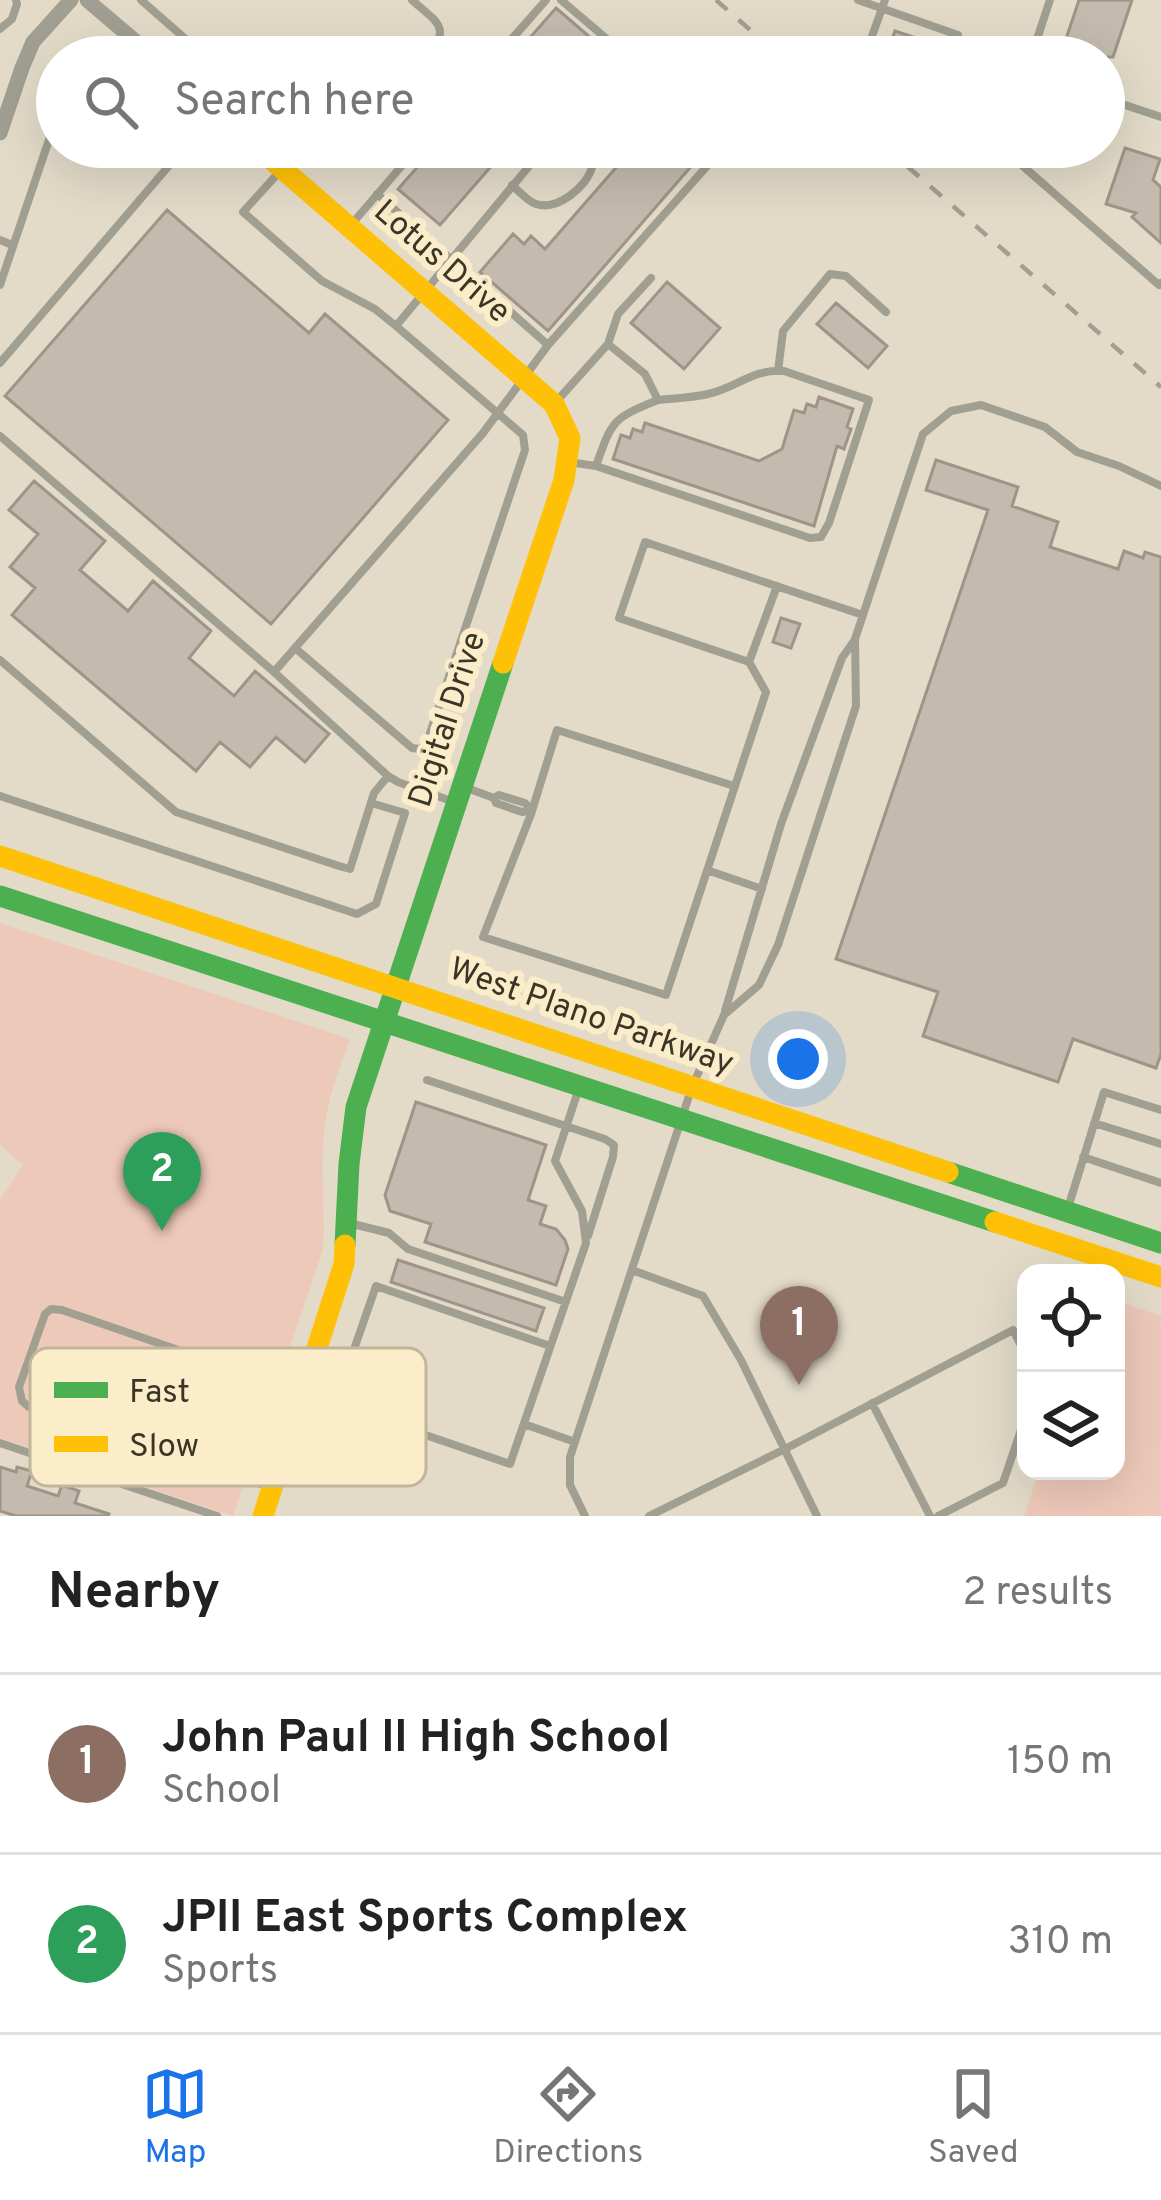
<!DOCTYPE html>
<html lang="en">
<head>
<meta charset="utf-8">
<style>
	:root { --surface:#fff; --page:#f2f2f2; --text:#222; --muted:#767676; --line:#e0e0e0; --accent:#1a73e8 }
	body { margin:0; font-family:Overpass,sans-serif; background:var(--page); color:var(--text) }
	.controls { position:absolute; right:36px; bottom:36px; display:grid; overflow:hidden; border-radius:24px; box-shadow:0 12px 48px #0002 }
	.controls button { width:108px; height:108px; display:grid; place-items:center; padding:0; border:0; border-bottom:3px solid var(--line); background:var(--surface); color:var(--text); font:60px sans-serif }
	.you { position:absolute; left:798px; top:1059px; width:42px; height:42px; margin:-30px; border:9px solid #fff; border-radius:50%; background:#1a73e8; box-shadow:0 0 0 18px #1a73e833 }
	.badge { display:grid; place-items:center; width:78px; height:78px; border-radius:50%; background:var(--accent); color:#fff; font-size:39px; font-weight:700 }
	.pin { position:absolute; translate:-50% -99px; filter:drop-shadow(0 3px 6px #0008) }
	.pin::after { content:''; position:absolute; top:63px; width:42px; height:36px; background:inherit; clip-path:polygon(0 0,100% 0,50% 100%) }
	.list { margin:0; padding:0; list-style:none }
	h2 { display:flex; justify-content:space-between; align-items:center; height:156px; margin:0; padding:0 48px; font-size:51px }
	h2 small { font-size:39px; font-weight:400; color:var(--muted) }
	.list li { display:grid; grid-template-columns:78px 1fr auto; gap:36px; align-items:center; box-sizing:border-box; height:180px; padding:0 48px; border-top:3px solid var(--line) }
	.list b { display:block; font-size:45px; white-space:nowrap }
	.list p { margin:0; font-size:39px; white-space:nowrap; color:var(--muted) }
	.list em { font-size:39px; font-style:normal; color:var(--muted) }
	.icon { flex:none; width:66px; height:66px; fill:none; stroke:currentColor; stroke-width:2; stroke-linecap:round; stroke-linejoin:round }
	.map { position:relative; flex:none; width:1161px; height:1516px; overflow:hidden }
	.search { position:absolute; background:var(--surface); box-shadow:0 12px 48px #0002; left:36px; right:36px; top:36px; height:132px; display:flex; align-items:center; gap:30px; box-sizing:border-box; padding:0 42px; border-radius:66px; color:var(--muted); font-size:45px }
	.sheet { height:516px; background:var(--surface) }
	nav { display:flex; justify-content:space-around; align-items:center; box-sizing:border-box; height:168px; border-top:3px solid var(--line); background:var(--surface); font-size:33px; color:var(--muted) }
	nav a { display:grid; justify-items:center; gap:6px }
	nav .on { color:var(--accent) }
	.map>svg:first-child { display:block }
</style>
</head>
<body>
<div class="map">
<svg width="1161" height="1516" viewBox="0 0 1161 1516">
	<rect width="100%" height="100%" fill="#e3dbc8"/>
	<path fill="#edc9b9" d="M 0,923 L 350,1039 C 342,1063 331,1088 327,1113 C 318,1158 326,1204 323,1249 L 233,1516 L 0,1438 L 0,1200 L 23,1165 L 0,1145 Z
		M 1116,1301 L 1161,1316 L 1161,1516 L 1024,1516 L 1039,1471 L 1116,1471 Z"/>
	<path fill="#c4bbae" stroke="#9e9588" stroke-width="3" d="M 1079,0 L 1132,0 L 1113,57 L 1060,57 Z
		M 556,8 L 613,57 L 513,57 Z
		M 895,31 L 940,46 L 937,57 L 896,57 L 887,54 Z
		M 435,147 L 508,147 L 440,225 L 398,189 Z
		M 634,147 L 708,147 L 548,331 L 480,272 L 513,234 L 524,244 L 531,236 L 545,249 Z
		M 1125,148 L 1160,159 L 1153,180 L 1161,187 L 1161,243 L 1132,217 L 1136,213 L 1106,204 Z
		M 167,210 L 309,333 L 325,314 L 448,420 L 271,624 L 5,396 Z
		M 667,282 L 720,328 L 684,369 L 631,323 Z
		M 836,303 L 887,346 L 868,368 L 817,324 Z
		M 819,397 L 853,409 L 847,427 L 851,429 L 844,449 L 837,446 L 814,526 L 613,459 L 621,435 L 630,438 L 633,429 L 642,432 L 645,423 L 759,461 L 782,449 L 794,410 L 804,413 L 807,404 L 816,407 Z
		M 936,460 L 1018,487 L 1012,506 L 1058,522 L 1050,547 L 1118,569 L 1124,551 L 1143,558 L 1145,552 L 1161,557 L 1161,1054 L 1156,1068 L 1073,1039 L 1058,1082 L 923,1036 L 938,992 L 836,959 L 988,510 L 926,490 Z
		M 34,481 L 105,541 L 80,570 L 128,611 L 153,581 L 211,631 L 189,658 L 234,696 L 255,671 L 329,734 L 305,762 L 276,737 L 250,767 L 220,742 L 196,771 L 12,615 L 35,588 L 10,567 L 38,534 L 9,510 Z
		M 781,618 L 800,624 L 791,648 L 773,642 Z
		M 416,1102 L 546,1145 L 528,1200 L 546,1206 L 540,1224 L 556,1229 L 565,1240 L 568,1249 L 556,1285 L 425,1242 L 431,1224 L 390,1211 L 385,1195 Z
		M 398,1260 L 544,1308 L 536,1331 L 391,1282 Z
		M 0,1467 L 16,1472 L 17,1467 L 32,1471 L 27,1486 L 58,1496 L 62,1485 L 79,1491 L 75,1503 L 109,1514 L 108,1516 L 16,1516 L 0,1511 Z"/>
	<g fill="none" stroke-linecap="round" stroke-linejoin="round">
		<path stroke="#a09f91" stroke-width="8" d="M 141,0 L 206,57
			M 412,0 C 436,22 453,27 427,57
			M 561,0 L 628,57
			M 858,0 L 958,35 L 951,57
			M 0,29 L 12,19 L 17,4 L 16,0
			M 496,57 L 546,0
			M 876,57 L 871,39 L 885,0
			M 1031,57 L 1050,0
			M 1104,98 L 1161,117
			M 310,147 L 327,159 L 344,154 L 351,147
			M 1001,147 L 1159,285 L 1161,283
			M 281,170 L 243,212 L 322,281 L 375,309 L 396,326 L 523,435 L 525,450 L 426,745 L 420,749 L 412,748 L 295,648
			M 512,185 C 519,191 527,201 536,204 C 557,211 587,187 592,167 C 593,161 591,153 590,147
			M 377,194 L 548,345 L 724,147
			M 350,226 L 418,147
			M 0,240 L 12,245
			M 0,285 L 57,116
			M 396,326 L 545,147
			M 0,363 L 185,147
			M 778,371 L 783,331 L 830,274 L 846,276 L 886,312
			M 555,403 L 608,344 L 618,314 L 651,278
			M 0,436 L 274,672
			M 568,462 L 596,466 C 612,420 613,418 658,400 L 645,374 L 608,344
			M 596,466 L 810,538 L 821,537 L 829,523 L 869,400 L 784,371 C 751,369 737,388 708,394 C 692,398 674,398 658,400
			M 777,586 L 749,662 L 619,618 L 645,542 L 863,615
			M 0,660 L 176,812 L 339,866 L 350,869 L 374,793 L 388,776
			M 734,786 L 557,730 L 531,814 L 483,937 L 666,995 C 699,894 732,793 766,692 L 749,662
			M 467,788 L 494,798
			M 499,795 L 525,803 L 532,810 L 522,812 L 496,803 L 494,798 Z
			M 0,796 L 357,914 L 376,904 L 405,813 L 371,803
			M 454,802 L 398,782 L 388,776 L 274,672 L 483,433 L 548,345
			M 707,870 L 762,889
			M 725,1011 L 781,824 L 842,658 L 854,641
			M 427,1080 L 605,1139 L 614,1145 L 613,1157 L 588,1236
			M 1094,1123 L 1161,1144
			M 1083,1157 L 1161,1183
			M 1067,1211 L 1104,1092 L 1161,1110
			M 349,1223 L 389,1233 L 408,1249 L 566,1302
			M 632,1270 L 703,1296 L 741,1360 L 817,1516
			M 550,1346 L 376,1286 L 335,1404 L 510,1464 L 586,1243 L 582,1211 L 555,1161 L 579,1088
			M 872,1403 L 930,1516
			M 524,1424 L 575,1442
			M 0,1443 L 217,1516
			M 270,1487 L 29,1407 L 22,1401 L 19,1387 L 45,1314 L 51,1309 L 62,1310 L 335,1404
			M 585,1516 L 570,1485 L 570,1457 L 692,1087 L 724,1015 L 759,985 L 778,945 L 856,706 L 855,639 L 923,434 L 951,411 L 981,405 L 1045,427 L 1077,452 L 1119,466 L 1161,486
			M 649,1516 L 785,1449 L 1013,1330 L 1026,1355
			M 938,1516 L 1003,1483 L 1026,1415"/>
		<path stroke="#a09f91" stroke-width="15" d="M 87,0 L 154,57
			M 0,133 L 22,68 L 33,42 L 71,0"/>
		<path stroke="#4caf50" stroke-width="21" d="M 0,896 L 995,1222
			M 948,1172 L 1161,1243
			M 345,1245 L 349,1164 L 356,1107 L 503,663"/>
		<path stroke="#ffc107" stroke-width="21" d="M 257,147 L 554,404 L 570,438 L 564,480 L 503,663
			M 0,856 L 948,1172
			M 995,1222 L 1161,1277
			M 263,1516 L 344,1264 L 345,1245"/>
		<path stroke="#a29f91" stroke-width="4.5" stroke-dasharray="15 15" stroke-linecap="butt" d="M 716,0 L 781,57
			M 885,147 L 1161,387"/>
	</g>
	<g text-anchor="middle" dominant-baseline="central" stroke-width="12" stroke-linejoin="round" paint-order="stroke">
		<g font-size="33" fill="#3b3527" stroke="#fbedca">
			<text transform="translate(441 263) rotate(41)">Lotus Drive</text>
			<text transform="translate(449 720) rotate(-72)">Digital Drive</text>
			<text transform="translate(591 1018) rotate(19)">West Plano Parkway</text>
		</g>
	</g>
	<rect x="30" y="1348" width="396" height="138" rx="18" fill="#fbedca" stroke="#c1b699" stroke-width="3"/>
	<rect x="54" y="1382" width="54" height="16" fill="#4caf50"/>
	<rect x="54" y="1436" width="54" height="16" fill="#ffc107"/>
	<g font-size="33" fill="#3b3527">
		<text x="129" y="1402">Fast</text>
		<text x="129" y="1456">Slow</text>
	</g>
</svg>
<div class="controls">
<button><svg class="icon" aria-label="locate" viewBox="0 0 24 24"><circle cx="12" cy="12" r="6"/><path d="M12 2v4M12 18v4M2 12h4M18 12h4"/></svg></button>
<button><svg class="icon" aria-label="layers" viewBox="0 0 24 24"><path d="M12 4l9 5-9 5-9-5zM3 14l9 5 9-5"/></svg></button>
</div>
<div class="you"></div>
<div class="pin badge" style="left:799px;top:1385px;background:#8d6e63">1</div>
<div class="pin badge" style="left:162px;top:1231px;background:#2e9e5b">2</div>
<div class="search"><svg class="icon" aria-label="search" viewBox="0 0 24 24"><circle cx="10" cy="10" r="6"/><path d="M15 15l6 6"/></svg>Search here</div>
</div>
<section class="sheet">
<h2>Nearby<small>2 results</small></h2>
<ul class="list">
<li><span class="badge" style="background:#8d6e63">1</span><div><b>John Paul II High School</b><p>School</p></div><em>150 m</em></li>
<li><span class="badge" style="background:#2e9e5b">2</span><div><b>JPII East Sports Complex</b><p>Sports</p></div><em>310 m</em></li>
</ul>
</section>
<nav>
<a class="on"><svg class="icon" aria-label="map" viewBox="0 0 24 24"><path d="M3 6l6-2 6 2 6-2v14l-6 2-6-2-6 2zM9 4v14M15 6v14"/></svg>Map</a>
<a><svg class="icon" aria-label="directions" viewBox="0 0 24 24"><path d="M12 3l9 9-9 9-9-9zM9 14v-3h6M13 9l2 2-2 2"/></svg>Directions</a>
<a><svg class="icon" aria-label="saved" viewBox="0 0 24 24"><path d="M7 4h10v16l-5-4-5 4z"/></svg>Saved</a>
</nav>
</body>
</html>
